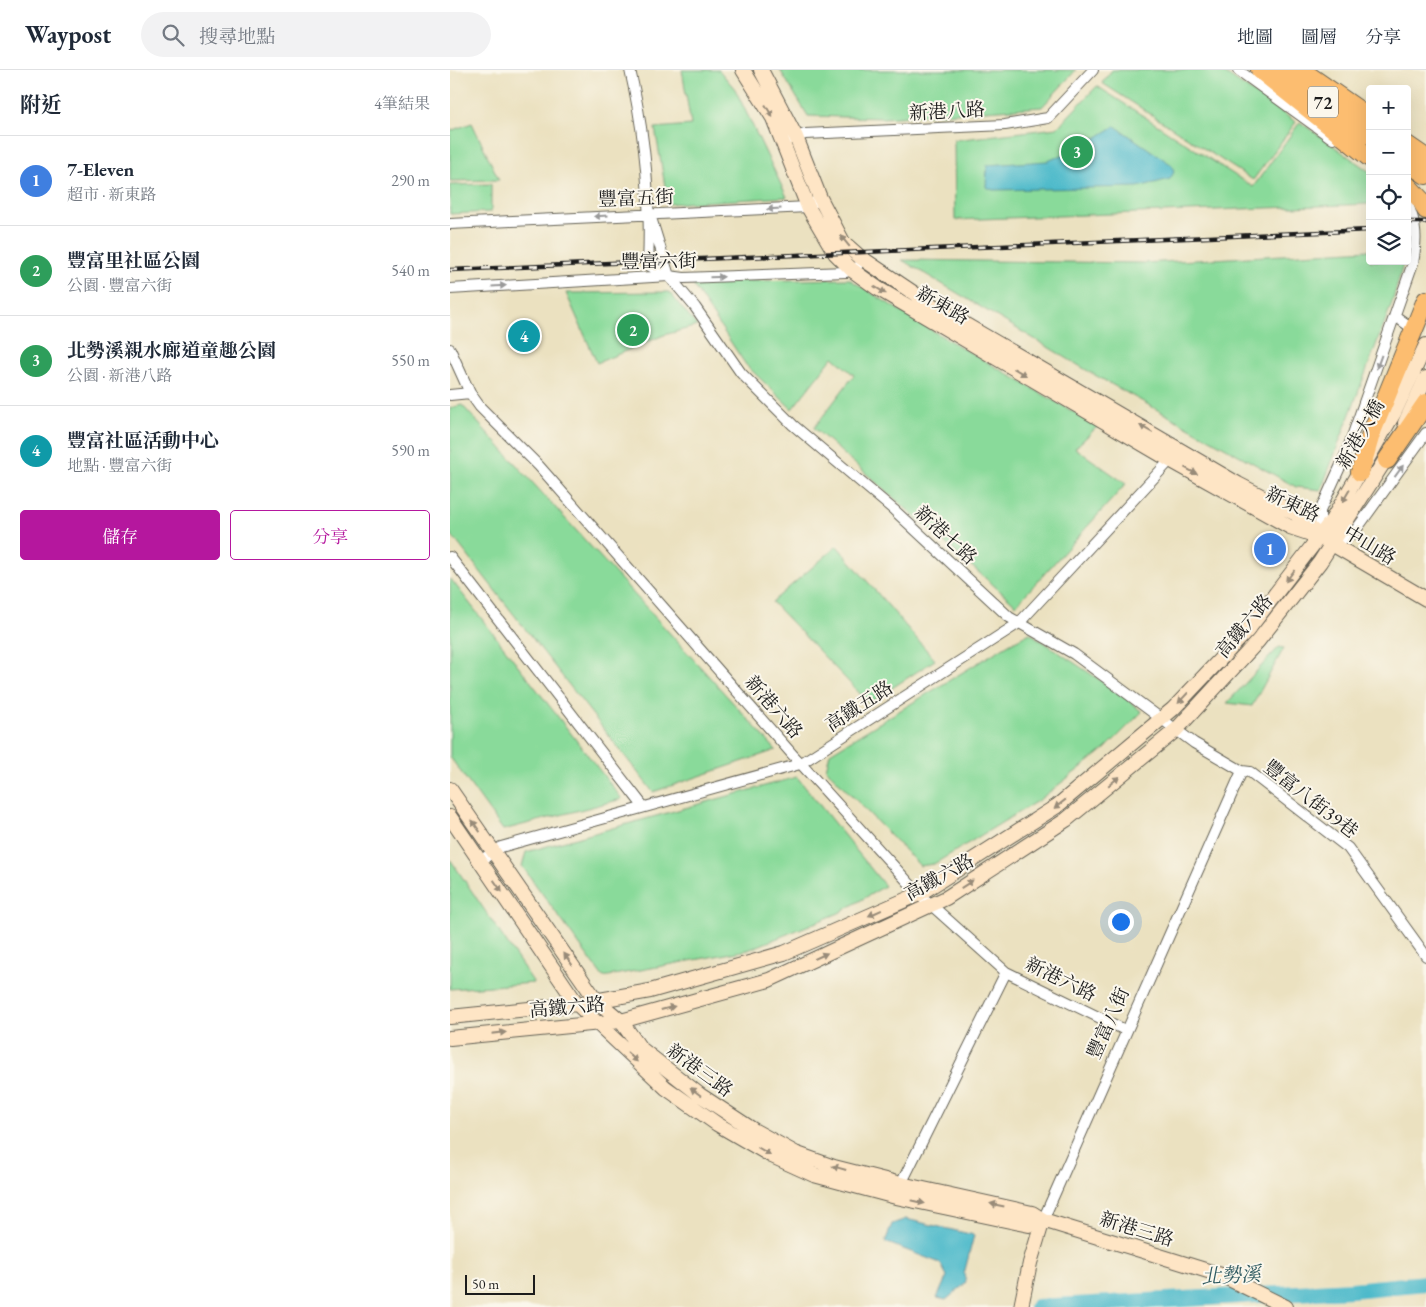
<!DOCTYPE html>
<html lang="zh-TW">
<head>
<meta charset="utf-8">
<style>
	:root { --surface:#fff; --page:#f2f2f3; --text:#1f2937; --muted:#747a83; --line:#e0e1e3; --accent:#b5179e }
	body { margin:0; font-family:"EB Garamond","Noto Serif TC",serif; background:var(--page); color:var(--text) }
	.controls { position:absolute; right:15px; top:15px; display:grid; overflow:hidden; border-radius:5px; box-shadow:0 5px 20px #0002 }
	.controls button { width:45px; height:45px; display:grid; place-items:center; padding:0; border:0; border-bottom:1px solid var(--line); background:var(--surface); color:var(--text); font:25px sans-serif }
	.scale { position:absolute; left:15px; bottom:12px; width:70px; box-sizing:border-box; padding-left:5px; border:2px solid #1c1c1c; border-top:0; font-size:14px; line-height:18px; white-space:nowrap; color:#1c1c1c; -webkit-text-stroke:4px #fbf7ec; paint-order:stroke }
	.you { position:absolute; left:670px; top:851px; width:18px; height:18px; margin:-12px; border:4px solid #fff; border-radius:50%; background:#1a73e8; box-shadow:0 0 0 8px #1a73e833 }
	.badge { display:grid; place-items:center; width:32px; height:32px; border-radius:50%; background:var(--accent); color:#fff; font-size:16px; font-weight:700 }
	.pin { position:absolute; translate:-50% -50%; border:2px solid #fff; box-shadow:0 1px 5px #0006 }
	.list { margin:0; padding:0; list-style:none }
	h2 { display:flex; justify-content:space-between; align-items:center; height:65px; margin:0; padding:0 20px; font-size:21px }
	h2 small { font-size:16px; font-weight:400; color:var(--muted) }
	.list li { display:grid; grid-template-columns:32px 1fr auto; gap:15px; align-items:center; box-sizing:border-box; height:90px; padding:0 20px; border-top:1px solid var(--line) }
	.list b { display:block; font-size:19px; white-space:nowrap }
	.list p { margin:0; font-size:16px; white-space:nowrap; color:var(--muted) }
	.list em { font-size:16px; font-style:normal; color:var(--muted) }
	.actions { display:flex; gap:10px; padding:15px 20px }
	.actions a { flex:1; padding:11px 0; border:1px solid var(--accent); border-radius:5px; text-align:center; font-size:18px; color:var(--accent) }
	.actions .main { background:var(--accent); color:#fff }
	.icon { flex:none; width:28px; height:28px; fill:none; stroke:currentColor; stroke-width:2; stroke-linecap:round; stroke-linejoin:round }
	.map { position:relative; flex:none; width:976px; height:1237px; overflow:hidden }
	header { display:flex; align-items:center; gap:30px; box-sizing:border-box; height:70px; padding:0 25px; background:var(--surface); border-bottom:1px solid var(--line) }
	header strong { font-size:24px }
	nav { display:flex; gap:28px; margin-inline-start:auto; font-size:18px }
	.search { width:350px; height:45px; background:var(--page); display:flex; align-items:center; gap:12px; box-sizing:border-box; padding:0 18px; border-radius:28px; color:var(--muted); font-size:19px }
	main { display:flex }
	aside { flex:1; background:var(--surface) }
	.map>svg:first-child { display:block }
</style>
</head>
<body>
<header>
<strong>Waypost</strong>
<div class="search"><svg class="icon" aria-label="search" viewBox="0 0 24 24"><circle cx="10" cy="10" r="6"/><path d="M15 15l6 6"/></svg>搜尋地點</div>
<nav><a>地圖</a><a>圖層</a><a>分享</a></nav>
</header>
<main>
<aside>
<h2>附近<small>4筆結果</small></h2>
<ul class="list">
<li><span class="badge" style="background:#3f7fe0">1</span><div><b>7-Eleven</b><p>超市 · 新東路</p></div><em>290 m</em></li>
<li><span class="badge" style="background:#2e9e5b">2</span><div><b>豐富里社區公園</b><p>公園 · 豐富六街</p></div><em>540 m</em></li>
<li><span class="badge" style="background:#2e9e5b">3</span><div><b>北勢溪親水廊道童趣公園</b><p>公園 · 新港八路</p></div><em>550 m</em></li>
<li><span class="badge" style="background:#0f9aa8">4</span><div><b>豐富社區活動中心</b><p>地點 · 豐富六街</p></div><em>590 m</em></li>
</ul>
<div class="actions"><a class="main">儲存</a><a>分享</a></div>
</aside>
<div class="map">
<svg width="976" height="1237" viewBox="0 0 976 1237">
	<rect width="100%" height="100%" fill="#fbf7ec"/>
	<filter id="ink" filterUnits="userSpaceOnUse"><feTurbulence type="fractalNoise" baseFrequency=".02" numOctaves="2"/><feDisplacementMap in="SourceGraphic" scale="10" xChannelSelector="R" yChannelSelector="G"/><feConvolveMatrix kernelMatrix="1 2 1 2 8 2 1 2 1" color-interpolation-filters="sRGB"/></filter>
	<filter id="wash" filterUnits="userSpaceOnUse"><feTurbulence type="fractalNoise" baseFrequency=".0096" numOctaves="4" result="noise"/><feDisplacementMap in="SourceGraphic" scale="20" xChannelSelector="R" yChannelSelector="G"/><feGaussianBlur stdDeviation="1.12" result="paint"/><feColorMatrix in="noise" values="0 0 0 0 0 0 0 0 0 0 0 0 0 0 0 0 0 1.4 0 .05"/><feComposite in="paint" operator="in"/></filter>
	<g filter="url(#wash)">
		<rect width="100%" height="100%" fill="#ebe1c0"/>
		<path fill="#89da9a" stroke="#527b5b" d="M 232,0 L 269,0 L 285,19 L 337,127 L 218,134 L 205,58 L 241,55 Z
			M 330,0 L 626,0 L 592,37 L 434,48 L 358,46 Z
			M 662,0 L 770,0 L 846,52 L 803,110 L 652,13 Z
			M 647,16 L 803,117 L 850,52 L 920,102 L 920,134 L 505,150 L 504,70 L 607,58 Z
			M 22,53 L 49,110 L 0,111 L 0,61 Z
			M 41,114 L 41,142 L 0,144 L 0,115 Z
			M 920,180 L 920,191 L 954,191 L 942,233 L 871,420 L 846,417 L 643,304 L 452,190 L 694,193 Z
			M 399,209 L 476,257 L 648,356 L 625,378 L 676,414 L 566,535 L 364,358 L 404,305 L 383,287 L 342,339 L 296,295 L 241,212 Z
			M 219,222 L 247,256 L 214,265 L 147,293 L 116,223 Z
			M 12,335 L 326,680 L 203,722 L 0,463 L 0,338 Z
			M 387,476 L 485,590 L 419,633 L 322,532 Z
			M 0,508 L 172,729 L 53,760 L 0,687 Z
			M 580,563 L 672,625 L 692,642 L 655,679 L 589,730 L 484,794 L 470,796 L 376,699 L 380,683 L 559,574 Z
			M 829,577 L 834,578 L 802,636 L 777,633 Z
			M 347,707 L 435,816 L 389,843 L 298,880 L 153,907 L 72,796 L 76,782 Z
			M 0,789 L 84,913 L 0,919 Z"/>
		<path fill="#4ebaca" stroke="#356b73" d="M 665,56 L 722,95 L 724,102 L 720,109 L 688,117 L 543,120 L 536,117 L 537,95 L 598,91 L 633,76 Z
			M 456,1149 L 524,1165 L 514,1204 L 516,1213 L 496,1230 L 487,1228 L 497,1206 L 490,1193 L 435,1172 L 442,1154 Z"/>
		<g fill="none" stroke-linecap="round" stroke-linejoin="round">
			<path stroke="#4ebaca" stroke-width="16" d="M 587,1237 L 902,1220 L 976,1213"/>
		</g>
	</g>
	<g filter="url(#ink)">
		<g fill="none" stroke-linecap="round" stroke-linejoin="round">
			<g stroke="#646155" stroke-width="12">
				<path id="street" d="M 180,0 C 195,64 201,130 198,195 L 219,206 L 245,237 L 291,303 L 343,355 L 444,440 L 559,547 L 624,584 L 744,673 L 792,701 L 800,702 L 898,778 L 976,886
					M 788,0 L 883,69
					M 341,69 L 355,64 L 555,55 L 598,48 L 643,0
					M 202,151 L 219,206
					M 0,154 L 358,137 L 370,128
					M 0,219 L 219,206 L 234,208 L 396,202 L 407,197
					M 945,246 L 962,258
					M 0,279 L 20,323 L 30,337 L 89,396 L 342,684 L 469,824 L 556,902 L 675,960
					M 0,325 L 20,323
					M 870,467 L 870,441 L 896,384 L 963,193 C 967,172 967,153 957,133
					M 882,474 L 903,464 L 976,363
					M 0,487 L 193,736
					M 30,791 L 51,777 L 350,694 L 569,553 L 724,386
					M 449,1118 L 556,902
					M 593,1150 L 792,701"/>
			</g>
			<g stroke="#646155" stroke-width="16">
				<path id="secondary" d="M 293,0 L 323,48 L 358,137 L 385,183 L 402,200 L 427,218 L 720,390 L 840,457 L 870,467 L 976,529
					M 311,0 L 346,67 L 370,128 L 393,172 L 410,187 L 480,234 L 788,414 L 846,444 L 868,465
					M 955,353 L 976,308
					M 0,719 L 146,930 L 171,951 L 190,978 L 250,1025 L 305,1061 L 345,1083 L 384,1097 L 451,1114 L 582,1143 L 593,1150 L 771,1205 L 836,1237
					M 0,747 L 127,934 L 216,1018 L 267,1054 L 322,1086 L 364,1105 L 446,1127 L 579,1155 L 593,1150
					M 0,947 L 127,934 L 200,921 L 334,883 L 469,824 L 607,736 L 723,639 L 797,561 L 882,450 L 944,343 L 976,275
					M 0,968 L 171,951 L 319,910 L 496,828 L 616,750 L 726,660 L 808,571 L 870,492 L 941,381
					M 571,1237 L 580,1193 L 593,1150"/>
			</g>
			<g stroke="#646155" stroke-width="20">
				<path id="highway" d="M 810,0 L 920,88
					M 827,0 L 920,65
					M 851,0 L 920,48
					M 957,75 L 976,88
					M 957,92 L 976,105
					M 957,115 L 971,130 L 976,140
					M 937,390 L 976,333
					M 910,402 L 921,364 L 976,230"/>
			</g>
			<use href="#street" stroke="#fff" stroke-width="10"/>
			<use href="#secondary" stroke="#fee5c5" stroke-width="14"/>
			<use href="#highway" stroke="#fcbd6f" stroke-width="18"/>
			<g stroke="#1c1c1c" stroke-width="4.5">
				<path id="rail" d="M 957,152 L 976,152
					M 0,200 L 920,160"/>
			</g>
			<use href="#rail" stroke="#fbf7ec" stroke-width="2.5" stroke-dasharray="8" stroke-linecap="butt"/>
		</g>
		<defs><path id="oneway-solid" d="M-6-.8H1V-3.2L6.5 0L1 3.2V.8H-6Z" transform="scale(1.25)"/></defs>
		<g fill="#988b79">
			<use href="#oneway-solid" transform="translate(319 41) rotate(59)"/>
			<use href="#oneway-solid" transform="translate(395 171) rotate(-129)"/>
			<use href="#oneway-solid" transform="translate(430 220) rotate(32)"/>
			<use href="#oneway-solid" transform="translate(570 302) rotate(30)"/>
			<use href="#oneway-solid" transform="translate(696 359) rotate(-150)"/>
			<use href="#oneway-solid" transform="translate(741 401) rotate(29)"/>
			<use href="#oneway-solid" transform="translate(896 426) rotate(120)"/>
			<use href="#oneway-solid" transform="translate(840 506) rotate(127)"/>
			<use href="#oneway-solid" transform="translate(733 628) rotate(133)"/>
			<use href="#oneway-solid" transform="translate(664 711) rotate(-39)"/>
			<use href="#oneway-solid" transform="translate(610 734) rotate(142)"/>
			<use href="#oneway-solid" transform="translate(26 756) rotate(-125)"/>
			<use href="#oneway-solid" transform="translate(517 814) rotate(-33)"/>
			<use href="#oneway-solid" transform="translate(48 816) rotate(55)"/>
			<use href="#oneway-solid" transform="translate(425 843) rotate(156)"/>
			<use href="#oneway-solid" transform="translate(371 886) rotate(-25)"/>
			<use href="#oneway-solid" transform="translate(118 889) rotate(-125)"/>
			<use href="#oneway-solid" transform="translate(218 938) rotate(-15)"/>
			<use href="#oneway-solid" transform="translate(49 963) rotate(-6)"/>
			<use href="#oneway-solid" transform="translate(182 987) rotate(43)"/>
			<use href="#oneway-solid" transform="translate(246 1022) rotate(-143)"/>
			<use href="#oneway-solid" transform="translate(314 1081) rotate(30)"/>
			<use href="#oneway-solid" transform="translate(389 1098) rotate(-164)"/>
			<use href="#oneway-solid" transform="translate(468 1132) rotate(13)"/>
			<use href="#oneway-solid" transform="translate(547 1135) rotate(-168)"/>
		</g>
		<g fill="#999">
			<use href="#oneway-solid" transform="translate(324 139) rotate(177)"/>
			<use href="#oneway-solid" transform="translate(151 146) rotate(177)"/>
			<use href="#oneway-solid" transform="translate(267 207) rotate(-2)"/>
			<use href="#oneway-solid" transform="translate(49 216) rotate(-3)"/>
			<use href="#oneway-solid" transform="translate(929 292) rotate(110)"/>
			<use href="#oneway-solid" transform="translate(949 401) rotate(-54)"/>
		</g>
	</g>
	<g text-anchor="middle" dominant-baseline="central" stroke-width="4" stroke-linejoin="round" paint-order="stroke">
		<rect fill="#fbf7ec" stroke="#5f5e5a" stroke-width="1" x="858" y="16.5" width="30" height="31" rx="4"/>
		<g font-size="18" font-weight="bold" fill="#1c1c1c">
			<text x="873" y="32">72</text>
		</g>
		<g font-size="19" fill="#1c1c1c" stroke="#fbf7ec">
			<text transform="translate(497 41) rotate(-3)">新港八路</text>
			<text transform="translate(186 128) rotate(-2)">豐富五街</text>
			<text transform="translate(209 191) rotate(-1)">豐富六街</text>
			<text transform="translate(493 235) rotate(30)">新東路</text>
			<text transform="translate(910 364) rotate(-60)">新港大橋</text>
			<text transform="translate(843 434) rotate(25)">新東路</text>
			<text transform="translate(496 465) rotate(43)">新港七路</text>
			<text transform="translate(920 475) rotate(31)">中山路</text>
			<text transform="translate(794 556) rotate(-50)">高鐵六路</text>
			<text transform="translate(409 636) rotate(-33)">高鐵五路</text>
			<text transform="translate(324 637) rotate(49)">新港六路</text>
			<text transform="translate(861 729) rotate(38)">豐富八街39巷</text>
			<text transform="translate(489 807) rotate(-29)">高鐵六路</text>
			<text transform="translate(611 909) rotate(26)">新港六路</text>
			<text transform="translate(117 937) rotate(-5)">高鐵六路</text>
			<text transform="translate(658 953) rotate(-66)">豐富八街</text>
			<text transform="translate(250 1000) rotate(36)">新港三路</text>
			<text transform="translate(687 1159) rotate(17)">新港三路</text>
		</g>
		<g font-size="20" font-style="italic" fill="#305b62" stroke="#fbf7ec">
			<text transform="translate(781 1205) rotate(-3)">北勢溪</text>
		</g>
	</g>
</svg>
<div class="controls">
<button>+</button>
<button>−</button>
<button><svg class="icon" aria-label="locate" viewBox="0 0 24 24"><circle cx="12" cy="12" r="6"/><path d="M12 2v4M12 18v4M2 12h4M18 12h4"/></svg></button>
<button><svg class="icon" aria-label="layers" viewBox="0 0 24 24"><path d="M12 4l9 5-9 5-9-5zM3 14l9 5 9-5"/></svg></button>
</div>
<div class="scale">50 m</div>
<div class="you"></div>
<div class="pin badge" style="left:820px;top:479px;background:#3f7fe0">1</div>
<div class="pin badge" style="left:183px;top:260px;background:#2e9e5b">2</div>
<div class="pin badge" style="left:627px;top:82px;background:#2e9e5b">3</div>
<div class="pin badge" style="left:74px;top:266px;background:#0f9aa8">4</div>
</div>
</main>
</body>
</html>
